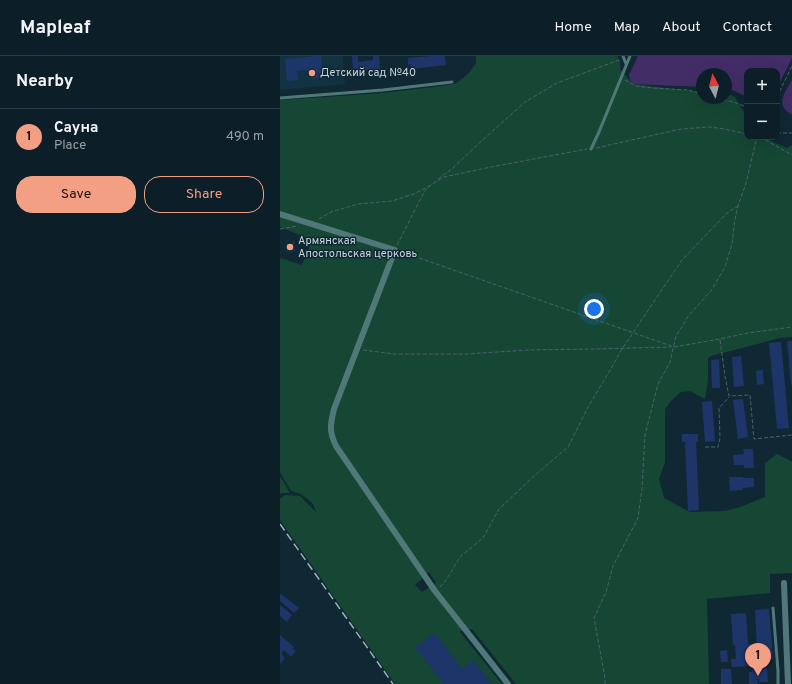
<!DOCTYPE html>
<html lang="en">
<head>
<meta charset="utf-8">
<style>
	:root { --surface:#0c1e27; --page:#15272f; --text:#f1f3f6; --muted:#9aa2a7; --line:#2c3c44; --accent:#f39f84 }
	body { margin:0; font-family:Overpass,sans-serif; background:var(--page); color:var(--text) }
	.controls { position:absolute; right:12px; top:12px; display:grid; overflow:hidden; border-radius:8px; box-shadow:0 4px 16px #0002 }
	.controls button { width:36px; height:36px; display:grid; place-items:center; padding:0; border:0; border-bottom:1px solid var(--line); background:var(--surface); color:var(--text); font:20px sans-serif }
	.compass { position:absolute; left:416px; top:12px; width:36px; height:36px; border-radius:50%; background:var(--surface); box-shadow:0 4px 16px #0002; rotate:353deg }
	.you { position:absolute; left:314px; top:253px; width:14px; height:14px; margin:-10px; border:3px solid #fff; border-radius:50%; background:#1a73e8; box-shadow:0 0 0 6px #1a73e833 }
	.badge { display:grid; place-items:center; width:26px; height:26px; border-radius:50%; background:var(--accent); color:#111; font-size:13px; font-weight:700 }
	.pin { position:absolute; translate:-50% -33px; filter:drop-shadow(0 1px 2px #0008) }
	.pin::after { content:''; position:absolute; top:21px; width:14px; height:12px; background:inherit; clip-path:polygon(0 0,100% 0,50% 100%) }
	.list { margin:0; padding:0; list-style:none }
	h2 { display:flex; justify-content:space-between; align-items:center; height:52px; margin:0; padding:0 16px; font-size:17px }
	h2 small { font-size:13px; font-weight:400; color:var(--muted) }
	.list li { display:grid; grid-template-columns:26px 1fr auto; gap:12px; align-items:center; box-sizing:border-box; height:56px; padding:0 16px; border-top:1px solid var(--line) }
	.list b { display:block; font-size:15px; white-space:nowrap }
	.list p { margin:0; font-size:13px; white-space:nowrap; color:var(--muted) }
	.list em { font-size:13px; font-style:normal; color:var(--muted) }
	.actions { display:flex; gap:8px; padding:12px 16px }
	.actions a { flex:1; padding:9px 0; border:1px solid var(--accent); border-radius:16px; text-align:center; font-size:14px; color:var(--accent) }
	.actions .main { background:var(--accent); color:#111 }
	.map { position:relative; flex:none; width:512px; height:628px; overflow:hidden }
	header { display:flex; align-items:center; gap:24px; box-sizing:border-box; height:56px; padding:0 20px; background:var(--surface); border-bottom:1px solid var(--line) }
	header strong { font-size:19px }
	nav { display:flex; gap:22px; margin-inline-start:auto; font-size:14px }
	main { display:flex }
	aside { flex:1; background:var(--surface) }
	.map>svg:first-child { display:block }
</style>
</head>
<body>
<header>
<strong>Mapleaf</strong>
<nav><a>Home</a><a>Map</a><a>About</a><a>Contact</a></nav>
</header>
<main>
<aside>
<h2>Nearby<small></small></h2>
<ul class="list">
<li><span class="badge">1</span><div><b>Сауна</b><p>Place</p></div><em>490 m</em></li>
</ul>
<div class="actions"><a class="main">Save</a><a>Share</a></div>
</aside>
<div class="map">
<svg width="512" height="628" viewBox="0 0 512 628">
	<rect width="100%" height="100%" fill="#102834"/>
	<path fill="#103241" d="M 0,0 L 63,0 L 65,28 L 0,34 Z"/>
	<path fill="#164734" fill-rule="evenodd" d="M 196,0 L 337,0 L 340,5 L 340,13 L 353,28 L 403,34 L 422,35 L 422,42 L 446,42 L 446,38 L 449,38 L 455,41 L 467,61 L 467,81 L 482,81 L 507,92 L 512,89 L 512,281 L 500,282 L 431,300 L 428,302 L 428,324 L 425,343 L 410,335 L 401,336 L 391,345 L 385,353 L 385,406 L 379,423 L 384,442 L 410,456 L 445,455 L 460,451 L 485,441 L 485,407 L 497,398 L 509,404 L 512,406 L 512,517 L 490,518 L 490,537 L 427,543 L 429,628 L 236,628 L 192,573 L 179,575 L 222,628 L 115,628 L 0,464 L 0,443 L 5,439 L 20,440 L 36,456 L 33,448 L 28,443 L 21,438 L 11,435 L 0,416 L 0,202 L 22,209 L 32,184 L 0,171 L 0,44 L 103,37 L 162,30 L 177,27 L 189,17 L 196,7 ZM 149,516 L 156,527 L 142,536 L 135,529 Z
		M 0,421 L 2,423 L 10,437 L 2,437 L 0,438 Z"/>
	<path fill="#432d67" d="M 358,0 L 512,0 L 512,2 L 497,32 L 497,15 L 467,15 L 467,39 L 463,39 L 448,32 L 446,32 L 446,18 L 422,18 L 422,31 L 353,28 L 350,24 L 349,19 Z
		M 512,24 L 512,59 C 509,57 506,55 504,52 C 498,44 508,31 512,24 Z"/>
	<path fill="#1e356a" d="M 36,0 L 41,0 L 43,21 L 31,23 L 30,14 L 17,15 L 18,24 L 7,25 L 5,3 Z
		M 72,0 L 78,0 L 78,6 L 93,4 L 93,0 L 99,0 L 100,13 L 73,15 Z
		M 152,0 L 165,0 L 166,9 L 131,13 L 130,8 L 128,9 L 128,2 Z
		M 14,186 L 15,195 L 7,196 L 6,188 Z
		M 507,285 L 512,285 L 512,329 L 511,329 Z
		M 501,286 L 509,372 L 497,373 L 489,287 Z
		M 461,300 L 464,330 L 454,331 L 452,301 Z
		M 439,303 L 440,332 L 432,332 L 431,304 Z
		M 483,314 L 484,328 L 477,329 L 476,315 Z
		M 463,343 L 468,381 L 458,383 L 453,344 Z
		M 432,345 L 435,385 L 425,386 L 422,346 Z
		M 402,378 L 418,378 L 418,386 L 416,386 L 419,454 L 408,455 L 405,386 L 402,386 Z
		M 463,393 L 473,393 L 474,412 L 464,412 L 464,409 L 454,409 L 453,399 L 464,398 Z
		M 449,421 L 463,421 L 463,422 L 474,422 L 474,431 L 463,432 L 463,434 L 450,435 Z
		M 1,538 L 19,552 L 14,557 L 0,545 L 0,539 Z
		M 0,549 L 12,559 L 7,566 L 0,560 Z
		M 489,553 L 493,603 L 478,604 L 478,600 L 473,601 L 473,610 L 452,611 L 451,603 L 456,603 L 455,589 L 453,590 L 451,558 L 466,557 L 468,588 L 472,588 L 472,592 L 477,591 L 475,554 Z
		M 155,577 L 182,613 L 193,604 L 212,628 L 164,628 L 135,591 Z
		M 0,579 L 14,591 L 12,593 L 16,595 L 11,601 L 4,594 L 1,598 L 5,602 L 0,608 Z
		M 447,594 L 448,606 L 441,606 L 440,595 Z
		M 479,611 L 479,613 L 487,612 L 488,626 L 479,626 L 479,623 L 477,623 L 478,628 L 469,628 L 469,616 L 472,616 L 472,612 Z
		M 441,613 L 451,613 L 452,628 L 441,628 Z"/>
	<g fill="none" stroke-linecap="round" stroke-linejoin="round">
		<path stroke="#4c616b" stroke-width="1" stroke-dasharray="4 2" stroke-linecap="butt" d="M 345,24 L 356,30 L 373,32 L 408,34 L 422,38
			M 497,41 L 512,10
			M 437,42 L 453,46 L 467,51
			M 497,77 L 512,77
			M 480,81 L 512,99
			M 316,92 L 401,73 L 430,71 L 444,73 L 467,78
			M 158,123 L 173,112 L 197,89 L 245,46 L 277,27 L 339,4 L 339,3
			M 39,163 L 51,156 L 78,148 L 112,145 L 134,138 L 151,129
			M 0,173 L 17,170
			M 117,189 L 140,144 L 146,133 L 154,127 L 164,121 L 211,111 L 307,93
			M 122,196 L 394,291
			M 440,284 L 445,320 L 449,340 L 470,339 L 474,383 L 512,379
			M 394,291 L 440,283 L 468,277 L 512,271
			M 83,294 L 114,298 L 186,298 L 248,294 L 314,293 L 391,291
			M 425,391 L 438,391 L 440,382 L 439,352 L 449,341
			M 160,531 L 166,524 L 180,501 L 203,482 L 219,453 L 254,420 L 288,391 L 308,351 L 329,316 L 342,293 L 402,204 L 447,157 L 458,150
			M 325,628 L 325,622 L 314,562 L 326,536 L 333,510 L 358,462 L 362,433 L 365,379 L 378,328 L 390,306 L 396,280 L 409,259 L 431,235 L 445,211 L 452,188 L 455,163 L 458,150 L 466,127 L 477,81"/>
		<path stroke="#507878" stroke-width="3" d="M 343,0 L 346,8
			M 0,42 L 103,34 L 172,26
			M 311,93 L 319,76 L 350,0
			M 493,552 L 498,615 L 498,628"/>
		<path stroke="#507878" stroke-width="6" d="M 0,158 L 115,194 L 54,353 C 50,370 49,375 56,390 L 155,535 L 228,628
			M 504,527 L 508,628"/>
		<path stroke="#a0b0b9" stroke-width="1.5" stroke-dasharray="8 4" stroke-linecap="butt" d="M 0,468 L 113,628"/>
	</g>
	<g fill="#f39f84" stroke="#102834" stroke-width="1.5">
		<circle cx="32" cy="17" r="4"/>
		<circle cx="10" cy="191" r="4"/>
	</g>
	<g text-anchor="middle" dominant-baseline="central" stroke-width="3" stroke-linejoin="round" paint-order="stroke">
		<g font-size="11" fill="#c7d5dd" stroke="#102834" text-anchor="start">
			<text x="40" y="17">Детский сад №40</text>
			<text x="18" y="185">Армянская<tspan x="18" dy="13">Апостольская церковь</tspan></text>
		</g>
	</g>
</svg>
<div class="controls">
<button>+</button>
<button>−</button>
</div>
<svg class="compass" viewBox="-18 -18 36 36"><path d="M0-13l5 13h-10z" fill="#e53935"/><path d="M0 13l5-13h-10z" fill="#9aa2a7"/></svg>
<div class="you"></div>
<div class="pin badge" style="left:478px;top:620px">1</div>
</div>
</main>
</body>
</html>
